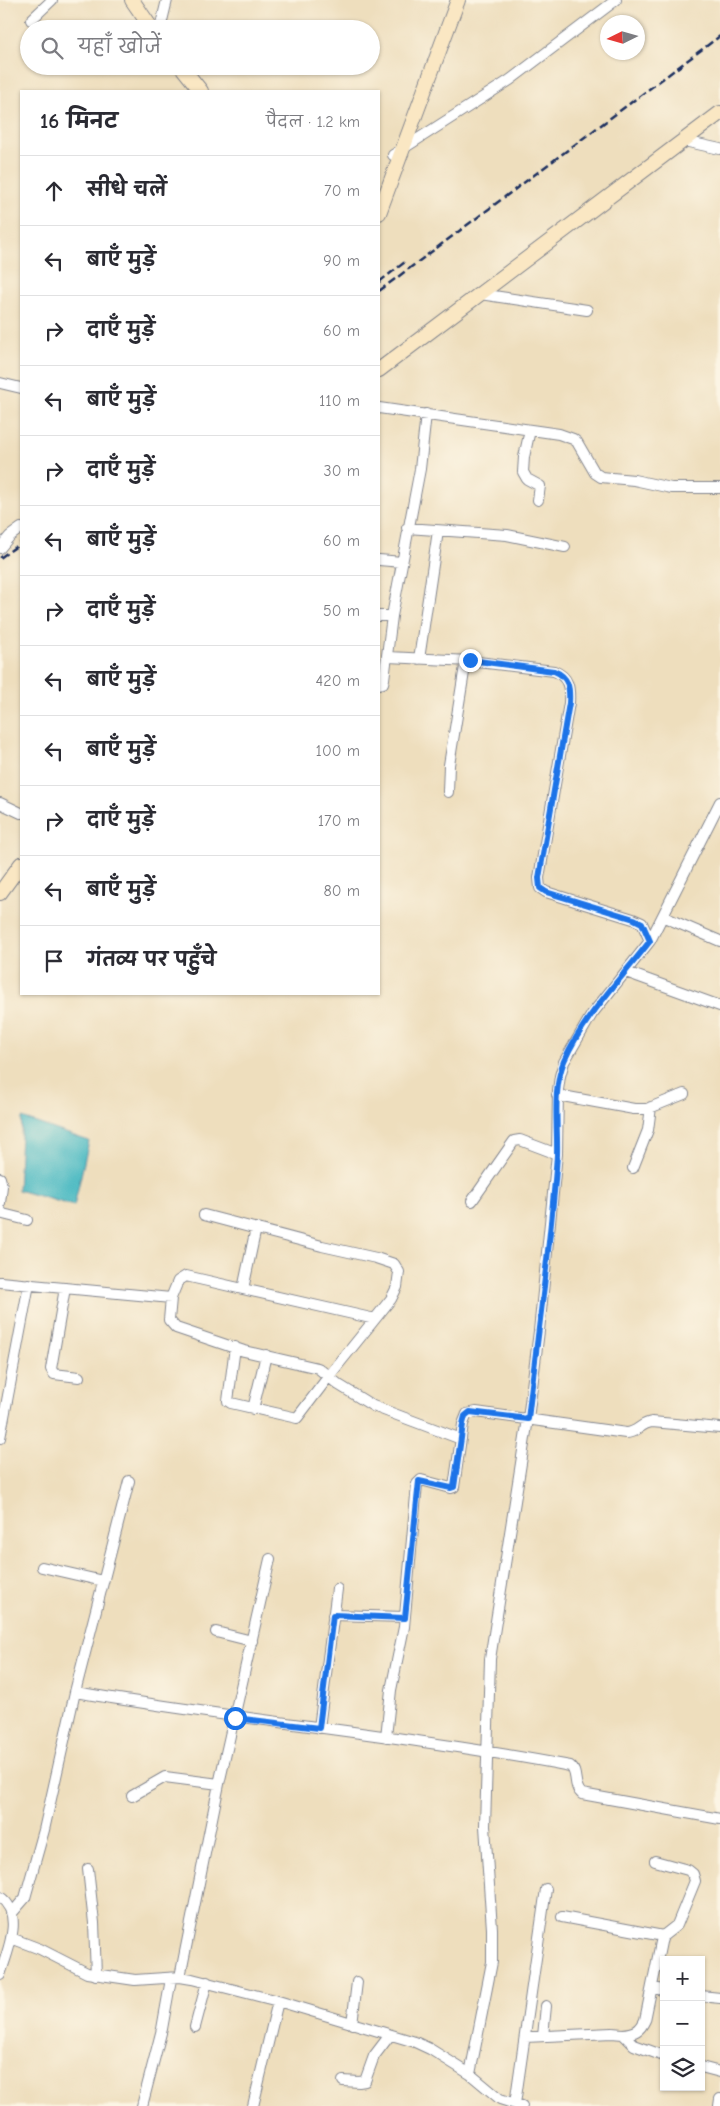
<!DOCTYPE html>
<html lang="hi">
<head>
<meta charset="utf-8">
<style>
	:root { --surface:#fff; --page:#f2f2f3; --text:#2b2b33; --muted:#7c7c81; --line:#e1e1e2 }
	body { margin:0; font-family:"Comic Neue","Playpen Sans Deva",sans-serif; background:var(--page); color:var(--text) }
	.controls { position:absolute; right:15px; bottom:15px; display:grid; overflow:hidden; border-radius:0px; box-shadow:0 1px 4px #0004 }
	.controls button { width:45px; height:45px; display:grid; place-items:center; padding:0; border:0; border-bottom:1px solid var(--line); background:var(--surface); color:var(--text); font:25px sans-serif }
	.compass { position:absolute; left:600px; top:15px; width:45px; height:45px; border-radius:50%; background:var(--surface); box-shadow:0 1px 4px #0004; rotate:265deg }
	.stop { position:absolute; width:15px; height:15px; margin:-11px; border:4px solid #1a73e8; border-radius:50%; background:#fff }
	.stop.end { background:#1a73e8; border-color:#fff; box-shadow:0 1px 5px #0008 }
	.list { margin:0; padding:0; list-style:none }
	h2 { display:flex; justify-content:space-between; align-items:center; height:65px; margin:0; padding:0 20px; font-size:21px }
	h2 small { font-size:16px; font-weight:400; color:var(--muted) }
	.list li { display:grid; grid-template-columns:32px 1fr auto; gap:15px; align-items:center; box-sizing:border-box; height:70px; padding:0 20px; border-top:1px solid var(--line) }
	.list b { display:block; font-size:19px; white-space:nowrap }
	.list em { font-size:16px; font-style:normal; color:var(--muted) }
	.icon { flex:none; width:28px; height:28px; fill:none; stroke:currentColor; stroke-width:2; stroke-linecap:round; stroke-linejoin:round }
	.map { position:relative; flex:none; width:720px; height:2106px; overflow:hidden }
	.search { position:absolute; background:var(--surface); box-shadow:0 1px 4px #0004; left:20px; top:20px; width:360px; height:55px; display:flex; align-items:center; gap:12px; box-sizing:border-box; padding:0 18px; border-radius:28px; color:var(--muted); font-size:19px }
	.panel { position:absolute; background:var(--surface); box-shadow:0 1px 4px #0004; left:20px; top:90px; width:360px; height:905px; border-radius:0px }
	.map>svg:first-child { display:block }
</style>
</head>
<body>
<div class="map">
<svg width="720" height="2106" viewBox="0 0 720 2106">
	<rect width="100%" height="100%" fill="#fcf5e5"/>
	<filter id="ink" filterUnits="userSpaceOnUse"><feTurbulence type="fractalNoise" baseFrequency=".02" numOctaves="2"/><feDisplacementMap in="SourceGraphic" scale="10" xChannelSelector="R" yChannelSelector="G"/><feConvolveMatrix kernelMatrix="1 2 1 2 8 2 1 2 1" color-interpolation-filters="sRGB"/></filter>
	<filter id="wash" filterUnits="userSpaceOnUse"><feTurbulence type="fractalNoise" baseFrequency=".0096" numOctaves="4" result="noise"/><feDisplacementMap in="SourceGraphic" scale="20" xChannelSelector="R" yChannelSelector="G"/><feGaussianBlur stdDeviation="1.12" result="paint"/><feColorMatrix in="noise" values="0 0 0 0 0 0 0 0 0 0 0 0 0 0 0 0 0 1.4 0 .05"/><feComposite in="paint" operator="in"/></filter>
	<g filter="url(#wash)">
		<rect width="100%" height="100%" fill="#eedebd"/>
		<path fill="#4ab9c2" stroke="#327490" d="M 22,1118 L 89,1141 L 74,1206 L 18,1190 Z"/>
	</g>
	<g filter="url(#ink)">
		<g fill="none" stroke-linecap="round" stroke-linejoin="round">
			<g stroke="#84868e" stroke-width="12">
				<path id="street" d="M 31,20 L 52,0
					M 160,29 L 167,0
					M 684,141 L 720,149
					M 393,155 L 510,80 L 616,0
					M 480,294 L 587,310
					M 0,383 L 21,388
					M 379,408 L 559,434 L 573,439 L 577,442 L 595,473 L 601,477 L 634,480 L 671,488 L 720,488
					M 530,430 L 524,457 L 523,472 L 527,479 L 540,486 L 538,500
					M 407,528 L 507,535 L 565,547
					M 0,548 L 10,536 L 21,528
					M 379,560 L 402,562
					M 379,616 L 392,616
					M 388,657 L 470,661 L 554,671 C 569,677 570,688 569,703 L 539,878 L 540,888 L 546,892 L 633,919 L 642,923 L 650,941
					M 419,659 L 438,531
					M 379,684 L 383,683 L 384,679 L 392,616 L 420,469 L 426,414
					M 448,792 L 449,765 L 466,660
					M 0,803 L 21,813
					M 664,917 L 720,941
					M 626,972 L 720,1006
					M 557,1095 L 634,1109 L 647,1109 L 684,1094
					M 633,1168 L 648,1130 L 651,1107
					M 0,1178 L 2,1186 L 0,1203
					M 472,1201 L 514,1141 L 520,1140 L 557,1154
					M 0,1210 L 3,1214 L 27,1220
					M 204,1215 L 322,1246 L 376,1258 L 394,1264 L 399,1272 L 397,1287 L 391,1299 L 329,1376 L 297,1418 L 231,1403 L 228,1401 L 235,1347
					M 0,1282 L 171,1298
					M 65,1288 L 51,1369 L 54,1374 L 79,1377
					M 243,1289 L 256,1228
					M 375,1319 L 186,1276 L 178,1281 L 171,1298 L 169,1320 L 176,1328 L 244,1351 L 318,1368 L 339,1385 L 373,1406 L 461,1439
					M 253,1409 L 266,1355
					M 0,1438 L 29,1284
					M 42,1567 L 103,1581
					M 333,1615 L 405,1617
					M 216,1632 L 252,1641
					M 75,1692 C 239,1720 406,1735 570,1766 C 579,1772 572,1786 582,1794 L 720,1819
					M 319,1728 L 337,1589
					M 386,1737 L 391,1690 L 404,1627 L 417,1484 L 421,1480 L 451,1488 L 454,1487 L 463,1424 L 467,1414 L 476,1412 L 626,1433 C 637,1433 641,1423 652,1422 L 720,1428
					M 132,1796 L 165,1777 L 219,1784
					M 88,1869 L 94,1923 L 96,1975
					M 0,1897 C 25,1914 7,1952 0,1975
					M 12,1913 L 25,1898 L 44,1830 L 75,1692 L 129,1481
					M 562,1917 L 663,1936
					M 11,1938 L 40,1949 L 87,1973 L 135,1980 L 180,1977 L 192,1979 L 278,2001 L 415,2042 L 430,2049 L 470,2074 L 500,2099 L 522,2106
					M 180,1977 L 219,1784 L 270,1559
					M 652,1988 L 664,1990
					M 701,1996 L 720,1998
					M 352,2024 L 357,1982
					M 195,2027 L 207,1982
					M 623,2034 C 635,2033 640,2031 645,2020 L 661,1942 L 663,1936 L 677,1925 L 695,1881 L 693,1874 L 688,1870 L 655,1861
					M 543,2036 L 546,2006
					M 525,2037 L 612,2033 L 623,2034 L 634,2045 L 664,2056
					M 701,2067 L 720,2072
					M 470,2074 L 492,1962 L 492,1929 L 485,1826 L 490,1659 L 528,1419 L 539,1331 L 557,1154 L 558,1090 L 560,1076 L 564,1062 L 592,1014 L 650,941 L 720,802
					M 343,2081 L 359,2082 L 365,2081 L 374,2056 L 390,2035
					M 515,2104 L 546,1889
					M 142,2106 L 162,2029 L 171,1979
					M 253,2106 L 278,2001
					M 719,2106 L 720,2099"/>
			</g>
			<g stroke="#84868e" stroke-width="16">
				<path id="secondary" d="M 132,0 L 152,29
					M 181,66 L 201,91
					M 379,213 L 458,0
					M 379,370 L 720,113
					M 0,893 L 21,864"/>
			</g>
			<use href="#street" stroke="#fff" stroke-width="10"/>
			<use href="#secondary" stroke="#fae7c3" stroke-width="14"/>
			<path stroke="#1b2f5e" stroke-width="2.5" stroke-dasharray="8 4" stroke-linecap="butt" d="M 379,282 L 405,262
				M 379,291 L 720,36
				M 0,558 L 21,543"/>
		</g>
	</g>
	<g fill="none" stroke-linecap="round" stroke-linejoin="round" filter="url(#ink)">
		<path stroke="#1a73e8" stroke-width="6" d="M 235,1718 L 319,1728 L 333,1615 L 405,1618 L 419,1481 L 451,1488 L 454,1487 L 463,1424 L 465,1416 L 470,1412 L 528,1419 C 538,1331 551,1243 557,1155 C 558,1125 552,1090 564,1061 C 584,1016 621,979 650,941 L 642,923 L 634,919 L 546,892 L 540,888 L 539,878 L 569,703 C 570,688 569,677 554,671 L 470,660"/>
	</g>
</svg>
<div class="controls">
<button>+</button>
<button>−</button>
<button><svg class="icon" aria-label="layers" viewBox="0 0 24 24"><path d="M12 4l9 5-9 5-9-5zM3 14l9 5 9-5"/></svg></button>
</div>
<svg class="compass" viewBox="-18 -18 36 36"><path d="M0-13l5 13h-10z" fill="#e53935"/><path d="M0 13l5-13h-10z" fill="#7c7c81"/></svg>
<div class="stop" style="left:235px;top:1718px"></div>
<div class="stop end" style="left:470px;top:660px"></div>
<div class="search"><svg class="icon" aria-label="search" viewBox="0 0 24 24"><circle cx="10" cy="10" r="6"/><path d="M15 15l6 6"/></svg>यहाँ खोजें</div>
<section class="panel">
<h2>16 मिनट<small>पैदल · 1.2 km</small></h2>
<ul class="list">
<li><svg class="icon" aria-label="ahead" viewBox="0 0 24 24"><path d="M12 20V5M6 11l6-6 6 6"/></svg><div><b>सीधे चलें</b></div><em>70 m</em></li>
<li><svg class="icon" aria-label="left" viewBox="0 0 24 24"><path d="M17 20v-9H6M10 6l-5 5 5 5"/></svg><div><b>बाएँ मुड़ें</b></div><em>90 m</em></li>
<li><svg class="icon" aria-label="right" viewBox="0 0 24 24"><path d="M7 20v-9h11M14 6l5 5-5 5"/></svg><div><b>दाएँ मुड़ें</b></div><em>60 m</em></li>
<li><svg class="icon" aria-label="left" viewBox="0 0 24 24"><path d="M17 20v-9H6M10 6l-5 5 5 5"/></svg><div><b>बाएँ मुड़ें</b></div><em>110 m</em></li>
<li><svg class="icon" aria-label="right" viewBox="0 0 24 24"><path d="M7 20v-9h11M14 6l5 5-5 5"/></svg><div><b>दाएँ मुड़ें</b></div><em>30 m</em></li>
<li><svg class="icon" aria-label="left" viewBox="0 0 24 24"><path d="M17 20v-9H6M10 6l-5 5 5 5"/></svg><div><b>बाएँ मुड़ें</b></div><em>60 m</em></li>
<li><svg class="icon" aria-label="right" viewBox="0 0 24 24"><path d="M7 20v-9h11M14 6l5 5-5 5"/></svg><div><b>दाएँ मुड़ें</b></div><em>50 m</em></li>
<li><svg class="icon" aria-label="left" viewBox="0 0 24 24"><path d="M17 20v-9H6M10 6l-5 5 5 5"/></svg><div><b>बाएँ मुड़ें</b></div><em>420 m</em></li>
<li><svg class="icon" aria-label="left" viewBox="0 0 24 24"><path d="M17 20v-9H6M10 6l-5 5 5 5"/></svg><div><b>बाएँ मुड़ें</b></div><em>100 m</em></li>
<li><svg class="icon" aria-label="right" viewBox="0 0 24 24"><path d="M7 20v-9h11M14 6l5 5-5 5"/></svg><div><b>दाएँ मुड़ें</b></div><em>170 m</em></li>
<li><svg class="icon" aria-label="left" viewBox="0 0 24 24"><path d="M17 20v-9H6M10 6l-5 5 5 5"/></svg><div><b>बाएँ मुड़ें</b></div><em>80 m</em></li>
<li><svg class="icon" aria-label="arrive" viewBox="0 0 24 24"><path d="M6 21V4h12l-3 4 3 4H6"/></svg><div><b>गंतव्य पर पहुँचे</b></div></li>
</ul>
</section>
</div>
</body>
</html>
